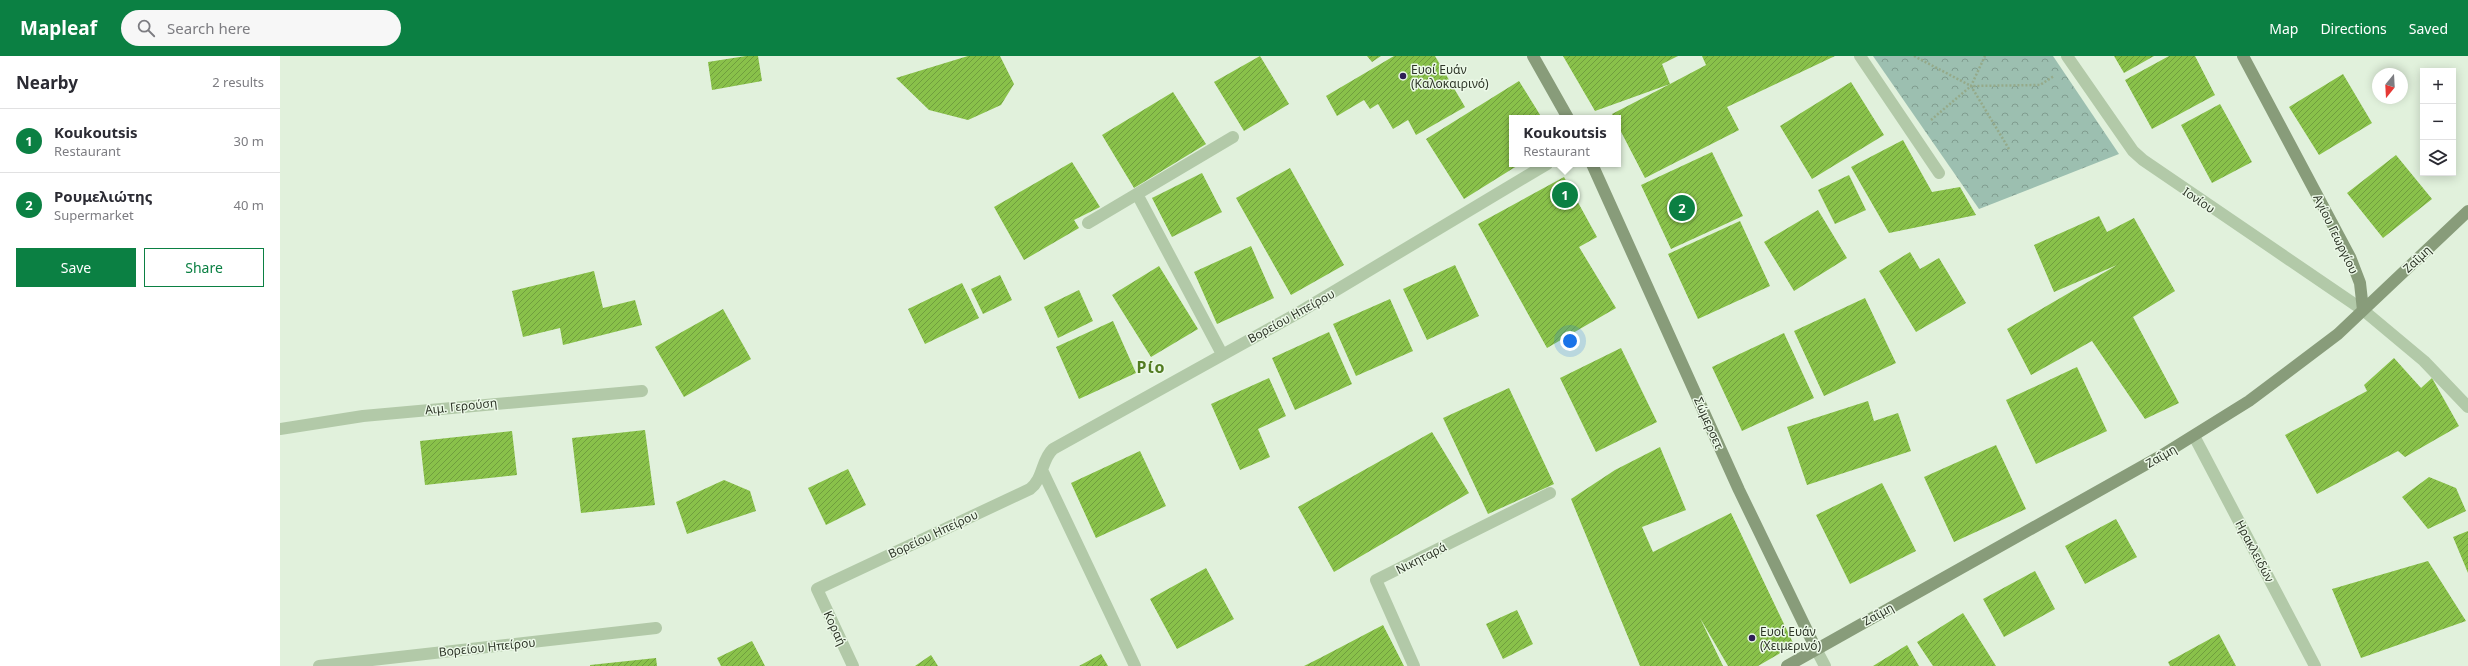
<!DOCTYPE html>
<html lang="en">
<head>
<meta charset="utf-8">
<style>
	:root { --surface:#fff; --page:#f7f7f7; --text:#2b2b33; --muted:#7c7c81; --line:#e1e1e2; --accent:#0b8043 }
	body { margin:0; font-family:"Noto Sans",sans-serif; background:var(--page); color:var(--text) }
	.controls { position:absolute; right:12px; top:12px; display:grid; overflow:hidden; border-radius:0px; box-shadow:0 2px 10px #0003 }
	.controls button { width:36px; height:36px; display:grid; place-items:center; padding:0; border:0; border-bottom:1px solid var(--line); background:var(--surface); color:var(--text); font:20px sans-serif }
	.compass { position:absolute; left:2092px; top:12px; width:36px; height:36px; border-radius:50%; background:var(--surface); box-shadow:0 2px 10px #0003; rotate:198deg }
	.you { position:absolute; left:1290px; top:285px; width:14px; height:14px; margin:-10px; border:3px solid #fff; border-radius:50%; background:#1a73e8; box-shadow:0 0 0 6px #1a73e833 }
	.badge { display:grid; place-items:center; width:26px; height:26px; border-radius:50%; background:var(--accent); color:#fff; font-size:13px; font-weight:700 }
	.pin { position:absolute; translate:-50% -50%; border:2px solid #fff; box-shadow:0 1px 4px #0006 }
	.popup { position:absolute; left:1229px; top:59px; width:112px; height:52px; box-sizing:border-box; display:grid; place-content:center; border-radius:0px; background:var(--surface); filter:drop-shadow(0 1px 3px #0005); font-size:13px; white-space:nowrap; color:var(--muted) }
	.popup b { font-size:15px; color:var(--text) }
	.popup::after { content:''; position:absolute; left:50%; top:100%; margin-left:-8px; border:8px solid transparent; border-top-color:var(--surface) }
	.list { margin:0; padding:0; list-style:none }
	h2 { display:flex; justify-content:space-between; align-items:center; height:52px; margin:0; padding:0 16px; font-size:17px }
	h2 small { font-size:13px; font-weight:400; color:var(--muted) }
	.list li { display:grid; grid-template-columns:26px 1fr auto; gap:12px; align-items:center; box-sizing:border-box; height:64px; padding:0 16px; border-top:1px solid var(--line) }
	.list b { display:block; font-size:15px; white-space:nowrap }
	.list p { margin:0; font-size:13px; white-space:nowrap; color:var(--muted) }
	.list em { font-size:13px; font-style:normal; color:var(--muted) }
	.actions { display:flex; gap:8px; padding:12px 16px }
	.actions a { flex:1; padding:9px 0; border:1px solid var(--accent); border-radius:0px; text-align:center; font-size:14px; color:var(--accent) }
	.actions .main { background:var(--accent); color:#fff }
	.icon { flex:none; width:22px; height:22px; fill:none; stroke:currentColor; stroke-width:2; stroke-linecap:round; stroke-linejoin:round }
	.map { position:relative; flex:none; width:2188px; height:610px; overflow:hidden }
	header { display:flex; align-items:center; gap:24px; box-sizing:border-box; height:56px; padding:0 20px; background:var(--accent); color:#fff }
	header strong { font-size:19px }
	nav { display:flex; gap:22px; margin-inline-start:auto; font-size:14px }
	.search { width:280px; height:36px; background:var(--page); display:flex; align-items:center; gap:10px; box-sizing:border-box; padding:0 14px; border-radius:22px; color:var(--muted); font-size:15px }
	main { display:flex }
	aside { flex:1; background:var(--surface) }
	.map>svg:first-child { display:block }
</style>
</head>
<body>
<header>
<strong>Mapleaf</strong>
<div class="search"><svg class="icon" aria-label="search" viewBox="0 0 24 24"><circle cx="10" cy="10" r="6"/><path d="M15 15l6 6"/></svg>Search here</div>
<nav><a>Map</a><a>Directions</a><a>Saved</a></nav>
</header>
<main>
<aside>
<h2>Nearby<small>2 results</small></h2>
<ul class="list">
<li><span class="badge">1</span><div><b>Koukoutsis</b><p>Restaurant</p></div><em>30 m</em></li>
<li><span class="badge">2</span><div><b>Ρουμελιώτης</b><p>Supermarket</p></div><em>40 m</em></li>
</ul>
<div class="actions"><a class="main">Save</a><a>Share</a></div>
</aside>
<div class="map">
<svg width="2188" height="610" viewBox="0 0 2188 610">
	<defs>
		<pattern id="forest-crowns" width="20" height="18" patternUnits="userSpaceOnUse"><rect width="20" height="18" fill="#9cbfb0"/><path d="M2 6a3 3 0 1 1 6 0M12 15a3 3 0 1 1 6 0" fill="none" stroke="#809c8f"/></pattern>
		<pattern id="building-hatch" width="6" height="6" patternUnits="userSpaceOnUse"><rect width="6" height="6" fill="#89c14a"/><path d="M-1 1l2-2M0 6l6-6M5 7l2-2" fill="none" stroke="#709e3e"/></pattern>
	</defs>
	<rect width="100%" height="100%" fill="#e1f1dc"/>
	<path fill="url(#forest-crowns)" d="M 1593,0 L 1773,0 L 1839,98 L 1699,153 Z"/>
	<path fill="url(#building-hatch)" d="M 466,0 L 478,0 L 482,25 L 432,34 L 428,6 Z
		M 688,0 L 720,0 L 734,28 L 721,49 L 688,64 L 649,54 L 616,22 Z
		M 980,0 L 1009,48 L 964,75 L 934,26 Z
		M 1087,0 L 1101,0 L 1092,6 Z
		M 1114,0 L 1155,0 L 1185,51 L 1136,79 L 1128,64 L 1113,73 L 1098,48 L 1090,53 L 1084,44 L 1057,60 L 1046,40 Z
		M 1283,0 L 1398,0 L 1382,8 L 1390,28 L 1426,9 L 1422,0 L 1555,0 L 1447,51 L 1459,74 L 1365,122 L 1338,70 L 1338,62 L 1334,62 L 1332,58 L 1390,28 L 1315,55 Z
		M 1834,0 L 1874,0 L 1844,17 Z
		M 1889,0 L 1915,0 L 1935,39 L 1872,73 L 1845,24 Z
		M 2063,18 L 2092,67 L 2039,99 L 2009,51 Z
		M 1239,25 L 1262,62 L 1232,62 L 1232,108 L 1240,108 L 1184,143 L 1146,83 Z
		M 1571,26 L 1604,79 L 1532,123 L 1500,70 Z
		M 893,36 L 926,88 L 854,132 L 822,79 Z
		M 1940,48 L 1972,106 L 1932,127 L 1901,69 Z
		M 1623,84 L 1652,136 L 1680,131 L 1696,159 L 1609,177 L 1571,111 Z
		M 1432,96 L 1463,160 L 1391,193 L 1361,129 Z
		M 2116,99 L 2152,143 L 2103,182 L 2067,137 Z
		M 792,106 L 820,151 L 794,164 L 799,172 L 744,204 L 714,151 Z
		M 1010,112 L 1064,209 L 1011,239 L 956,142 Z
		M 922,117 L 942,156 L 892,181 L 872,142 Z
		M 1569,119 L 1586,154 L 1555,168 L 1538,134 Z
		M 1284,121 L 1317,181 L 1299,191 L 1336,252 L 1267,292 L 1198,168 Z
		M 1538,154 L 1567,202 L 1514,235 L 1484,186 Z
		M 1819,160 L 1827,176 L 1854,162 L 1895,235 L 1853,261 L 1899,347 L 1865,363 L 1812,285 L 1751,319 L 1727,273 L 1837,209 L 1774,236 L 1754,189 Z
		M 1460,165 L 1490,230 L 1418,263 L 1388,198 Z
		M 971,190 L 994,242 L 937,268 L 914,216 Z
		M 1630,196 L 1640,213 L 1659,202 L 1686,247 L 1636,276 L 1599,215 Z
		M 1175,209 L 1199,260 L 1147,284 L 1123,233 Z
		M 879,210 L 918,273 L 871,301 L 832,239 Z
		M 314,215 L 323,252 L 355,244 L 362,269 L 283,289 L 280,272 L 243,281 L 232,235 Z
		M 720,219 L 732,244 L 703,258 L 691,233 Z
		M 682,227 L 699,262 L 645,288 L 628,253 Z
		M 799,234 L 813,265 L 778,282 L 764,251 Z
		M 1585,242 L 1616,307 L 1544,340 L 1514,275 Z
		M 1110,243 L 1133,295 L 1076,320 L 1053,268 Z
		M 443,253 L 471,303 L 404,341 L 375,291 Z
		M 833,265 L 856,317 L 799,343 L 776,291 Z
		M 1049,276 L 1072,328 L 1015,354 L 992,302 Z
		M 1504,277 L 1534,342 L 1462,375 L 1432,311 Z
		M 1341,292 L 1377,366 L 1316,396 L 1280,322 Z
		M 2114,302 L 2141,332 L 2152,322 L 2179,370 L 2125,401 L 2118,395 L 2037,438 L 2005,379 L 2087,335 L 2084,329 Z
		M 1797,311 L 1827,375 L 1756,408 L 1726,344 Z
		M 989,322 L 1006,360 L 978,373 L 990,401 L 960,414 L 931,348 Z
		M 1229,332 L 1274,428 L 1208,458 L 1163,362 Z
		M 1588,345 L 1594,365 L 1618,357 L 1631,395 L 1527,429 L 1507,371 Z
		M 365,374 L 375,449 L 301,457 L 292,382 Z
		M 232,375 L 237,419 L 145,429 L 140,385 Z
		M 1152,376 L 1189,437 L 1054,516 L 1018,451 Z
		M 1716,389 L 1746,453 L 1674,486 L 1644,421 Z
		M 1380,391 L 1406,454 L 1362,471 L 1373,496 L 1451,457 L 1514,589 L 1478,610 L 1448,610 L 1420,562 L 1443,610 L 1360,610 L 1291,443 L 1335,414 Z
		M 860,395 L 886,450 L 816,482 L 791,427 Z
		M 568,413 L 586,449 L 546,469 L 528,432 Z
		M 2149,421 L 2176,432 L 2186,455 L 2148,473 L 2122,441 Z
		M 444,424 L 470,435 L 476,455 L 407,478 L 396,446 Z
		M 1602,427 L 1636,495 L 1570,528 L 1536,459 Z
		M 1836,463 L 1857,501 L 1805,528 L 1785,490 Z
		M 2188,475 L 2188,517 L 2173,481 Z
		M 2148,505 L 2186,565 L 2081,602 L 2052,533 Z
		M 926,512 L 954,563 L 897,593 L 870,543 Z
		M 1755,515 L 1775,553 L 1724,581 L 1703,543 Z
		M 1237,554 L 1253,588 L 1223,603 L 1206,568 Z
		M 1683,557 L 1716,610 L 1653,610 L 1637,586 Z
		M 1103,569 L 1124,610 L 1024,610 L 1040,602 Z
		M 1939,578 L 1956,610 L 1890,610 L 1888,606 Z
		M 472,585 L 485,610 L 441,610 L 437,602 Z
		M 1627,589 L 1639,610 L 1593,610 Z
		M 821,598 L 828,610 L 799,610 Z
		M 651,599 L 658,610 L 635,610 Z
		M 376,602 L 377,610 L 310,610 L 310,609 Z"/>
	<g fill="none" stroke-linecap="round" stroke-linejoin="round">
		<path stroke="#95aa8a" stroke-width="2.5" stroke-dasharray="2 2" stroke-linecap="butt" d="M 1634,0 L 1691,30
			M 1651,64 L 1691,30 L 1705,0
			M 1729,93 L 1691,30 L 1760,29 L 1774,20"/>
		<path stroke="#b2c9a8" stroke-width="12" d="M 1580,0 L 1659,117
			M 1787,0 L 1853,95 L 1863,104 L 2083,254 L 2144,305 L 2188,351
			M 857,138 L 942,298
			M 808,167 L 953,81
			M 0,373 L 83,360 L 362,335
			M 1914,380 L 2035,610
			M 763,416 L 855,610
			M 1536,593 L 1545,610
			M 39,610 L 376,572
			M 573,610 L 537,533 L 750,433 C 764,422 761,404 773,393 L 1018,257 L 1267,108
			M 1134,610 L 1096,524 L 1270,437"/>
		<path stroke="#889c7a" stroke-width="12" d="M 1253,0 L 1288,62
			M 1963,0 L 2070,201 L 2080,227 L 2083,254
			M 1312,108 L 1459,434 L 1536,593
			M 1507,610 L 1879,401 L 1969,345 L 2058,278 L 2188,155"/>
	</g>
	<g fill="#2f1f56" stroke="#ecf9e8" stroke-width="1.5">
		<circle cx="1123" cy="20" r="4"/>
		<circle cx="1472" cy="582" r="4"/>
	</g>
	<g text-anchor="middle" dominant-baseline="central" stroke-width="3" stroke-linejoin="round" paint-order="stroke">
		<g font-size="12" fill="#2e3628" stroke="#ecf9e8" text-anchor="start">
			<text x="1131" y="13">Ευοί Ευάν<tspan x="1131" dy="14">(Καλοκαιρινό)</tspan></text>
			<text x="1480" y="575">Ευοί Ευάν<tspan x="1480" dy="14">(Χειμερινό)</tspan></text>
		</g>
		<g font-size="12" fill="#2e3628" stroke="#ecf9e8">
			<text transform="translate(1919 144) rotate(34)">Ιονίου</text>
			<text transform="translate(2056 178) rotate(64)">Αγίου Γεωργίου</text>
			<text transform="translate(2137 203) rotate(-43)">Ζαΐμη</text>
			<text transform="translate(1011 260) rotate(-29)">Βορείου Ηπείρου</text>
			<text transform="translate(181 350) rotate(-6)">Αιμ. Γερούση</text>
			<text transform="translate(1429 367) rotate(66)">Σώμερσετ</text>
			<text transform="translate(1881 400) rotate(-30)">Ζαΐμη</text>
			<text transform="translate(653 478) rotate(-25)">Βορείου Ηπείρου</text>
			<text transform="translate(1975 495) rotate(62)">Ηρακλειδών</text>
			<text transform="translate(1141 502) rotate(-27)">Νικηταρά</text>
			<text transform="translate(1598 558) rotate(-29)">Ζαΐμη</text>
			<text transform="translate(555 572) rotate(65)">Κοραή</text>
			<text transform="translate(207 591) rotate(-6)">Βορείου Ηπείρου</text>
		</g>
		<g font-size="16" font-weight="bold" letter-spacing="1" fill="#537c23" stroke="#ecf9e8">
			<text x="871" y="311">Ρίο</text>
		</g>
	</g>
</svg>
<div class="controls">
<button>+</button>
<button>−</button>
<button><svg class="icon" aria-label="layers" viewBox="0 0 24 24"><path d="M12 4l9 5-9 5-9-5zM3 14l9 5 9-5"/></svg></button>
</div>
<svg class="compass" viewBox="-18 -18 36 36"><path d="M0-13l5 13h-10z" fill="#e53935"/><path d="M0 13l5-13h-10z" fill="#7c7c81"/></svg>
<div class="you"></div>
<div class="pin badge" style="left:1285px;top:139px">1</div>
<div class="popup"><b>Koukoutsis</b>Restaurant</div>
<div class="pin badge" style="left:1402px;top:152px">2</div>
</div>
</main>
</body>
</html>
